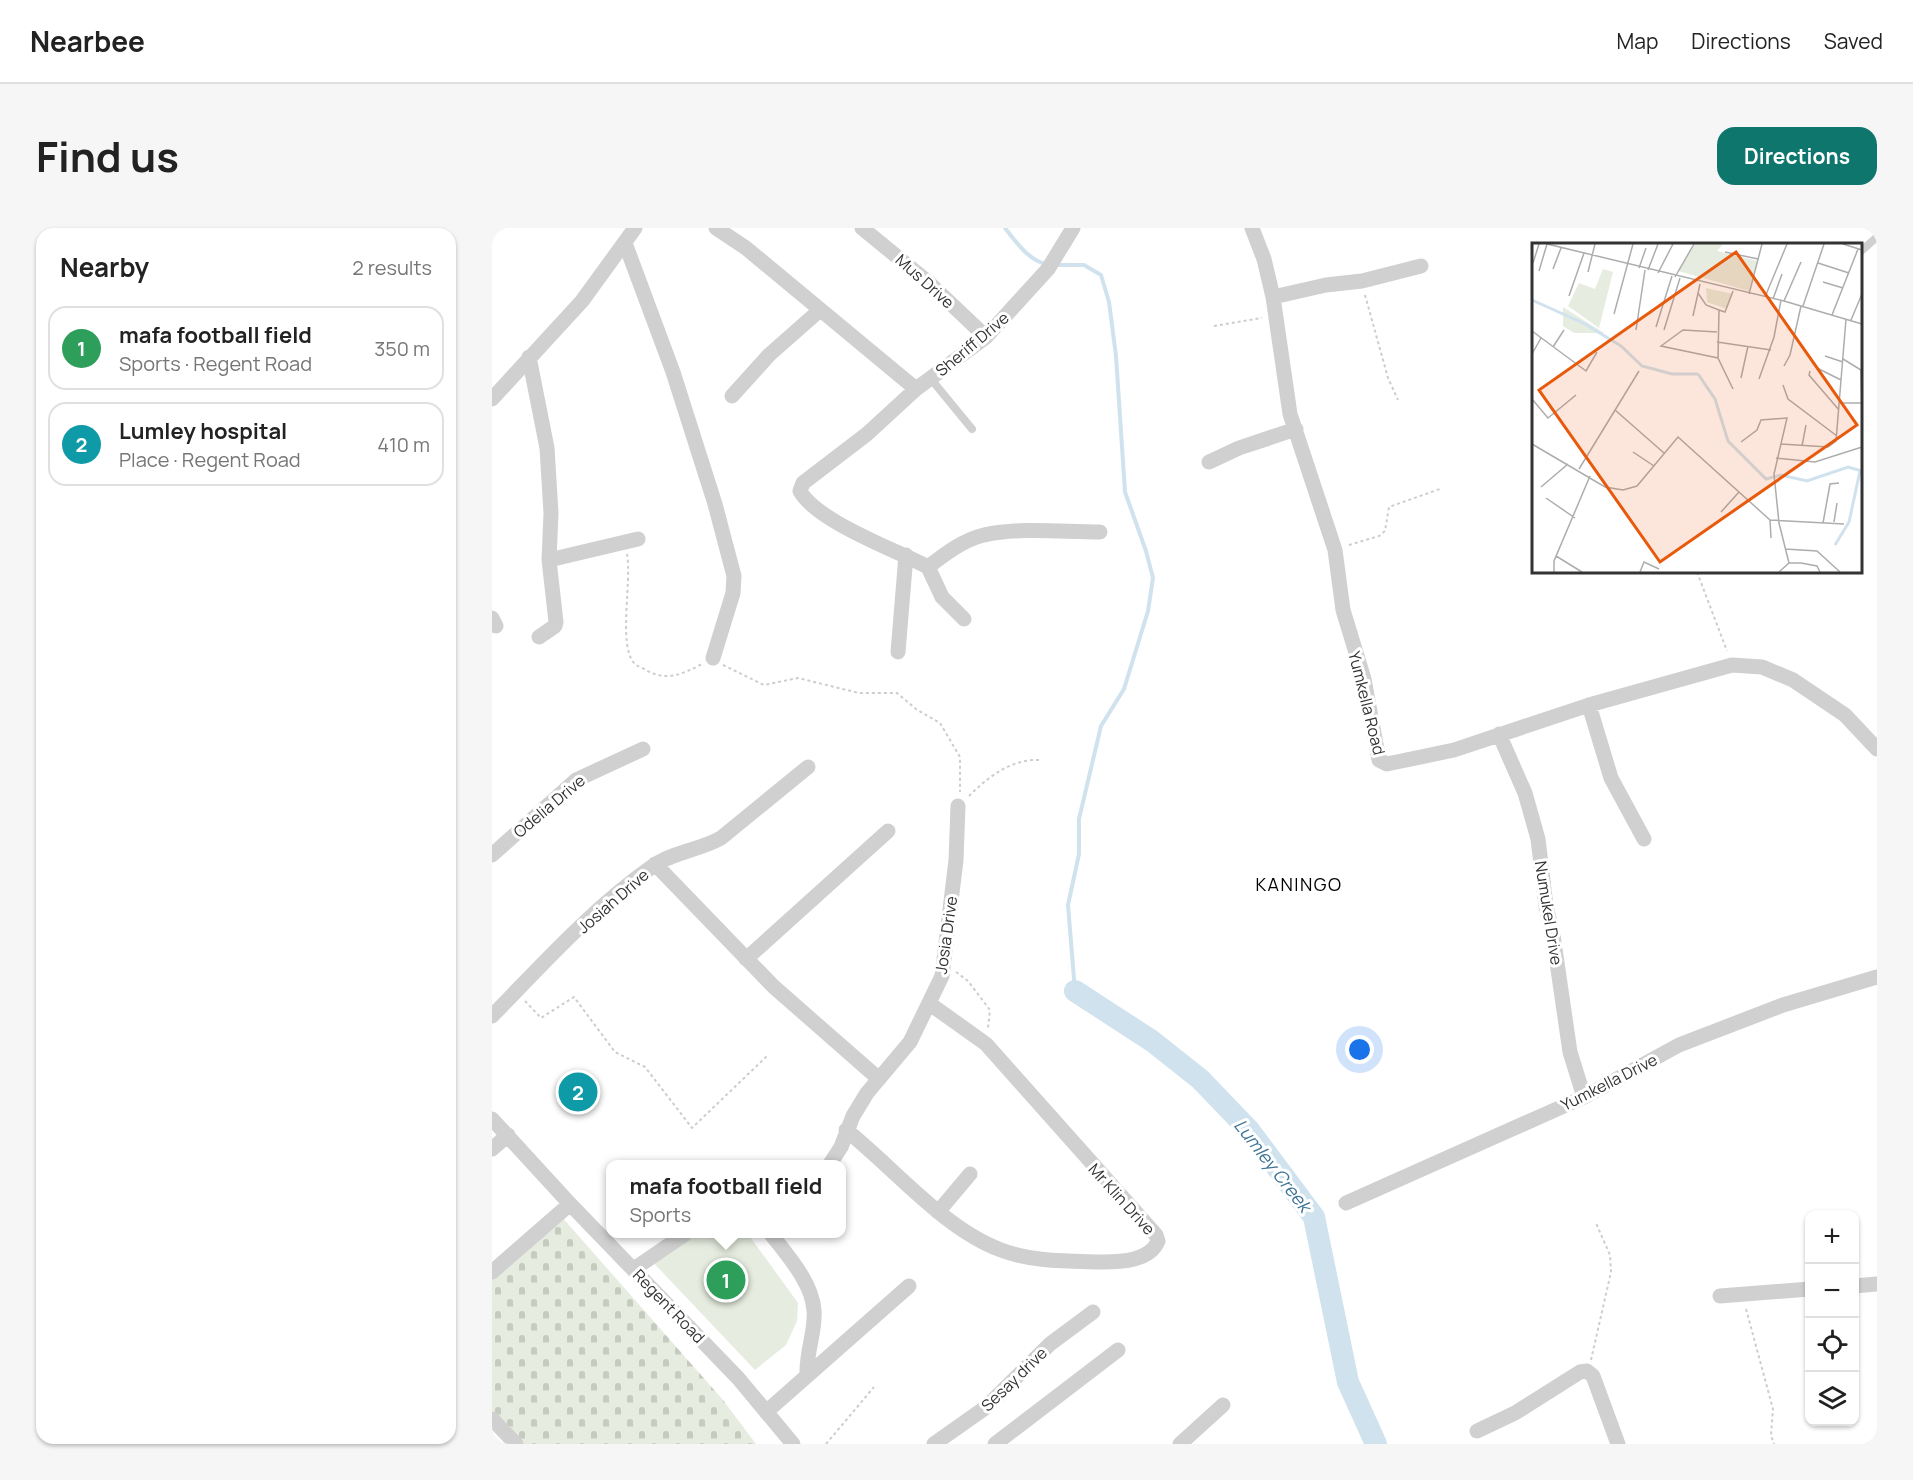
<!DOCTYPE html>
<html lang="en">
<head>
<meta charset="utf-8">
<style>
	:root { --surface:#fff; --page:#f6f6f6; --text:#222; --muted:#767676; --line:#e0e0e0; --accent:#0f766e }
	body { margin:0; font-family:Manrope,sans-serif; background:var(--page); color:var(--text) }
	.controls { position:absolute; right:18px; bottom:18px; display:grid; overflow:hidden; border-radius:12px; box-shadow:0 2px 4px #0004 }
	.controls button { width:54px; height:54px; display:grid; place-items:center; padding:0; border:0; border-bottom:2px solid var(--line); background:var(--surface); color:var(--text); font:30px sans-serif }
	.you { position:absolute; left:868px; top:822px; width:21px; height:21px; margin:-15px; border:4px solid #fff; border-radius:50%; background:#1a73e8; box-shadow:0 0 0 9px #1a73e833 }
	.badge { display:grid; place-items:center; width:39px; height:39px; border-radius:50%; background:var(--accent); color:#fff; font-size:20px; font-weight:700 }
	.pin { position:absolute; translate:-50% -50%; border:3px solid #fff; box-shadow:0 2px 6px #0006 }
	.popup { position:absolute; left:114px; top:932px; width:240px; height:78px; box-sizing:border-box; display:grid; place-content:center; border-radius:12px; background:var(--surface); filter:drop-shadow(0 2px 4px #0005); font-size:20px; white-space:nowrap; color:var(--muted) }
	.popup b { font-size:22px; color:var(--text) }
	.popup::after { content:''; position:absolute; left:50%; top:100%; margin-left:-12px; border:12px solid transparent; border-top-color:var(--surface) }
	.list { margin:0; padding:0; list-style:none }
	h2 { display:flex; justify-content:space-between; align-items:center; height:78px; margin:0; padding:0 24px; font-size:26px }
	h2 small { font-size:20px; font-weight:400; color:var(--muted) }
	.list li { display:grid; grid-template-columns:39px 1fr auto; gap:18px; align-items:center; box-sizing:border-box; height:84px; margin:0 12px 12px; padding:0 12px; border:2px solid var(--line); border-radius:18px }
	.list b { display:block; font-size:22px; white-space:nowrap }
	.list p { margin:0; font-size:20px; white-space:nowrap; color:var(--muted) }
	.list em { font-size:20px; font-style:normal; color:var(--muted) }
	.icon { flex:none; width:33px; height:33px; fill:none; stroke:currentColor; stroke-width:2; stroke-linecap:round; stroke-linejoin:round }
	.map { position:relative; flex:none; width:1385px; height:1216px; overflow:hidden; border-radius:18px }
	header { display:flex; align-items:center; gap:36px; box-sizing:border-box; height:84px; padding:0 30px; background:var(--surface); border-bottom:2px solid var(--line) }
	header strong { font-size:28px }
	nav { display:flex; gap:33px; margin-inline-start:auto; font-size:21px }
	.intro { display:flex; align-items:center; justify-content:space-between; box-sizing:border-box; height:144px; padding:0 36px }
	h1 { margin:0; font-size:42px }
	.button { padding:15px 27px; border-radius:18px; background:var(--accent); color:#fff; font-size:21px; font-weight:700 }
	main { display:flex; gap:36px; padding:0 36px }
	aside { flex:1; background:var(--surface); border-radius:18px; box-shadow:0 2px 4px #0004 }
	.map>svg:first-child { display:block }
</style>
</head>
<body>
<header>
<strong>Nearbee</strong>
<nav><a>Map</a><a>Directions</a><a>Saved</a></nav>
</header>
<div class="intro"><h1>Find us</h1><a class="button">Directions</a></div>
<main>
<aside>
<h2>Nearby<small>2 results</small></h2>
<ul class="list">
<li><span class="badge" style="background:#2e9e5b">1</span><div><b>mafa football field</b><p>Sports · Regent Road</p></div><em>350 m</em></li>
<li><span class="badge" style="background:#0f9aa8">2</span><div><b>Lumley hospital</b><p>Place · Regent Road</p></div><em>410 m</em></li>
</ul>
</aside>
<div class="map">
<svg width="1385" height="1216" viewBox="0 0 1385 1216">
	<defs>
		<pattern id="cemetery-stones" width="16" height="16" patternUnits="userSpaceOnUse" patternTransform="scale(1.5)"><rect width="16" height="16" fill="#e6ecdf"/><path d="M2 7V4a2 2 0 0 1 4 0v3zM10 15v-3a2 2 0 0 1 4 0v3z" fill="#c6cbc0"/></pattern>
	</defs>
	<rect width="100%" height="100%" fill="#fff"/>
	<path fill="url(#cemetery-stones)" d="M 69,988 L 231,1172 L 264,1216 L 29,1216 L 0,1183 L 0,1048 Z"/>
	<path fill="#e6ecdf" d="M 190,1006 L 256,1006 L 306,1075 L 305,1093 L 294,1117 L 263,1142 L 156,1029 Z"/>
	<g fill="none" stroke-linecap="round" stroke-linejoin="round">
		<path stroke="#cfe2ee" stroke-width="4" d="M 513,0 C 523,13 538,34 555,36
			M 562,37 L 592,37 L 609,47 L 617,74 L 624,128 L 633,264 L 654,323 L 661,350 L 656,383 L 632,461 L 609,498 L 587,591 L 587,626 L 576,677 L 583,763"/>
		<path stroke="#cfe2ee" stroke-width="22" d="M 583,763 L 660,813 L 708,851 L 757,902 L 822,989 L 856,1154 L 884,1216"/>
		<path stroke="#cdcdcd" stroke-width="2" stroke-dasharray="3 3" stroke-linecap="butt" d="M 873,67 L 896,150 L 906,172
			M 722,98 L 770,90
			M 857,317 L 887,308 L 893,303 L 897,279 L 948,261
			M 135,326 C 140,354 126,417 142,435 C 144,438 151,440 154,442 C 174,454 191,446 210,436
			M 1205,344 L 1235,423
			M 231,437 L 272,457 L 306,450 L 367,465 L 405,465 L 424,481 L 448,495 L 468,529 L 468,564
			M 477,568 C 496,549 519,531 547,532
			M 464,744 L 476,753 L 498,782 L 496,800
			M 33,773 L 49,790 L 82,769 L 123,824 L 153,839 L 200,900 L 275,828
			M 1254,1081 L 1281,1181 L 1279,1207 L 1282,1216
			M 1099,1132 L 1119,1044 L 1118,1027 L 1104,995
			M 334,1216 L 382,1159"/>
		<path stroke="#d0d0d0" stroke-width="8" d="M 1368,24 L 1385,9
			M 439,151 L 480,201"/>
		<path stroke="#d0d0d0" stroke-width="15" d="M 224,0 L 254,20 L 424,161
			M 370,0 L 436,54 L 494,109
			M 581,0 L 556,41 L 494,109 L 424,161 L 375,206 L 311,255 L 308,263 C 324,293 404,322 436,339 C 453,326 471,312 492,307 C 529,299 570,304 608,304
			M 760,0 L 772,31 L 781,69 L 798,186 L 843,322 L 851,382 L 872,451 L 887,532 L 895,536 L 962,522 L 1097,477 L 1240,437 L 1270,439 L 1301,452 L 1353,487 L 1385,521
			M 133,15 L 181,144 L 223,276 L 242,348 L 241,365 L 221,430
			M 781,69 L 834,57 L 870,53 L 929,38
			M 37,129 L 55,220 L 59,285 L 57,332 L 64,394 L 63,398 L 47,409
			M 240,168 L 277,127 L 328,82
			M 0,171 L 90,73 L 143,0
			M 717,234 L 747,220 L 804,201
			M 57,332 L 146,311
			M 436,339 L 450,369 L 472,391
			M 0,390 L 4,398
			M 406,424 L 414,327
			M 1097,477 L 1119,550 L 1152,611
			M 1007,506 L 1033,565 L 1046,611 L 1054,678 L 1061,707 L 1078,824 L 1092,869
			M 0,627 L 84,552 L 151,521
			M 163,636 L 282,759 L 387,851
			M 254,731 L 396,603
			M 0,788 C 51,736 101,680 161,638 C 181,624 208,622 229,610 L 316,539
			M 0,891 L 78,976 L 246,1150 L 301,1216
			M 354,902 C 402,940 452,1001 509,1022 C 540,1034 577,1033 610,1034 C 629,1034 658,1033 666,1013 L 664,1007 L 494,816 L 438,776
			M 0,921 L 16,907
			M 338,936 L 349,919 L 361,888 L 375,865 L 418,814 L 450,748 L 464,632 L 466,578
			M 854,975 L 1092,869 L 1187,817 L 1291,777 L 1385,749
			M 446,984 L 478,946
			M 279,1006 C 295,1027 320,1054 322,1082 C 324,1102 314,1124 315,1146
			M 142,1041 L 193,1006
			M 0,1044 L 78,976
			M 1362,1058 L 1385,1056
			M 1228,1068 L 1318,1061
			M 274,1184 L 417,1058
			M 0,1191 L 24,1216
			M 985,1203 L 1023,1185 L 1088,1144 L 1095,1143 L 1101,1148 L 1126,1216
			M 442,1216 L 493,1180 L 558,1116 L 601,1084
			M 503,1216 L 626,1122
			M 688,1216 L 731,1177"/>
	</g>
	<g text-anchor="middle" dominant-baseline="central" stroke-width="6" stroke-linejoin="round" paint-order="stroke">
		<g font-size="16" fill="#333" stroke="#fff">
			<text transform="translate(433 53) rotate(42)">Mus Drive</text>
			<text transform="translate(480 116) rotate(-40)">Sheriff Drive</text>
			<text transform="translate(875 475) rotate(76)">Yumkella Road</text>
			<text transform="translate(57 578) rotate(-40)">Odelia Drive</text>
			<text transform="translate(121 673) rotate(-41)">Josiah Drive</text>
			<text transform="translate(1057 685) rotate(81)">Numukel Drive</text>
			<text transform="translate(454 707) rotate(-82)">Josia Drive</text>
			<text transform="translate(1117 854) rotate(-27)">Yumkella Drive</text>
			<text transform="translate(630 971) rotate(48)">Mr Klin Drive</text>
			<text transform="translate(177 1078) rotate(46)">Regent Road</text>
			<text transform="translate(522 1151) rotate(-44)">Sesay drive</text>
		</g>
		<g font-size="18" letter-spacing="1.5" fill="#000" stroke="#fff">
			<text x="807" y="656">KANINGO</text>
		</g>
		<g font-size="18" font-style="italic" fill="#3f7597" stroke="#fff">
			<text transform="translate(781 937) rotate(52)">Lumley Creek</text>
		</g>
	</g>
	<g transform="translate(1040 15)">
		<rect width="330" height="330" fill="#fff"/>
		<path d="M 71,26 L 81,29 L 67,85 L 36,63 L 47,40 L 63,46 ZM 31,64 L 72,90 L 42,90 L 31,83 Z" fill="#e6ecdf"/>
		<path d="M 163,1 L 191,1 L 185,8 L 225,18 L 217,48 L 146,28 Z" fill="#e6ecdf"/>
		<path d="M 174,45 L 201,51 L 195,66 L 175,59 Z" fill="#e6ecdf"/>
		<path fill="none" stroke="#cfe2ee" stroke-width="3" d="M 0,57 L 53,81 L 89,103 L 110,123 L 140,131 L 166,131M 166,131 L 183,156 L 196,198 L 234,236 L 249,232 L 275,238 L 316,224 L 330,228M 303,302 L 317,279 L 328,228"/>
		<path fill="none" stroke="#adadad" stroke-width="1.5" d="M 311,1 L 330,7M 193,9 L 226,16M 1,20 L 7,1M 286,20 L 317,30M 107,25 L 114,5M 21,26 L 29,5M 116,27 L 126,1M 7,28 L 15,1 L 252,58 L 330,81M 56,29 L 63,1M 126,30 L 141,1M 143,34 L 162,1M 291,39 L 311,45M 166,50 L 174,62 L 187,67 L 186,115 L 201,146M 217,51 L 230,1M 37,53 L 52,10M 233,54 L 255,1M 241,56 L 250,31M 252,58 L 269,19M 271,63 L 292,1M 187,67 L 193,69 L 201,48M 82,71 L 101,1M 300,72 L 326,6M 161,73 L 168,41M 319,77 L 330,51M 124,84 L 140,33M 104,87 L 113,27M 132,87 L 148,35M 0,88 L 54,128 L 65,109M 185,89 L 151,87 L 129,103 L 186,115M 185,99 L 239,107M 21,104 L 32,87M 0,111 L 9,95M 293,113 L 311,119M 311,116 L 329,127 L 330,160M 252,123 L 258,112 L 269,63M 285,125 L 309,137M 278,128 L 277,132 L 307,167M 209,135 L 216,103M 227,136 L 242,94 L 249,57M 251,142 L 256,156 L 305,193M 0,156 L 16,175 L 44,152M 308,160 L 330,160M 83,167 L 132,210M 209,199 L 225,187 L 229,177 L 255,175 L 242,231 L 247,280 L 257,320M 0,201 L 73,244 L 91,247 L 105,243 L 146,194 L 238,277 L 312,281M 249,201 L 296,204 L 304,198 L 314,76M 270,203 L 274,182M 101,209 L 122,223M 244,215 L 283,219 L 330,204M 47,226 L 107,128M 9,244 L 36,221M 14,255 L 43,275M 189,269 L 207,249M 238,277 L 239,295M 302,279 L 305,260M 291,280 L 298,241 L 307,240M 253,306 L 285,308 L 308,329M 24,313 L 50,329M 22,329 L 22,318 L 58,233M 108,329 L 112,319 L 127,326M 247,329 L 257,320 L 269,320 L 285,323 L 288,329"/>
		<path fill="#e8590c" fill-opacity="0.15" stroke="#e8590c" stroke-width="3" d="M 204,9 L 325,182 L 128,319 L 7,147 Z"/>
		<rect width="330" height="330" fill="none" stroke="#333" stroke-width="3"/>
	</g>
</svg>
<div class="controls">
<button>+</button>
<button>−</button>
<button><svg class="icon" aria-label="locate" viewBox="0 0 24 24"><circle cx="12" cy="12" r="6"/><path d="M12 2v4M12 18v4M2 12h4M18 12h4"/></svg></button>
<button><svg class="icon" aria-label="layers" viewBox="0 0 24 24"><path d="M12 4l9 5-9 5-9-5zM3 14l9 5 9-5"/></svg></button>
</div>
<div class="you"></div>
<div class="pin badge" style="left:234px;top:1052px;background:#2e9e5b">1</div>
<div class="popup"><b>mafa football field</b>Sports</div>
<div class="pin badge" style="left:86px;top:864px;background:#0f9aa8">2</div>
</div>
</main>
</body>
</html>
